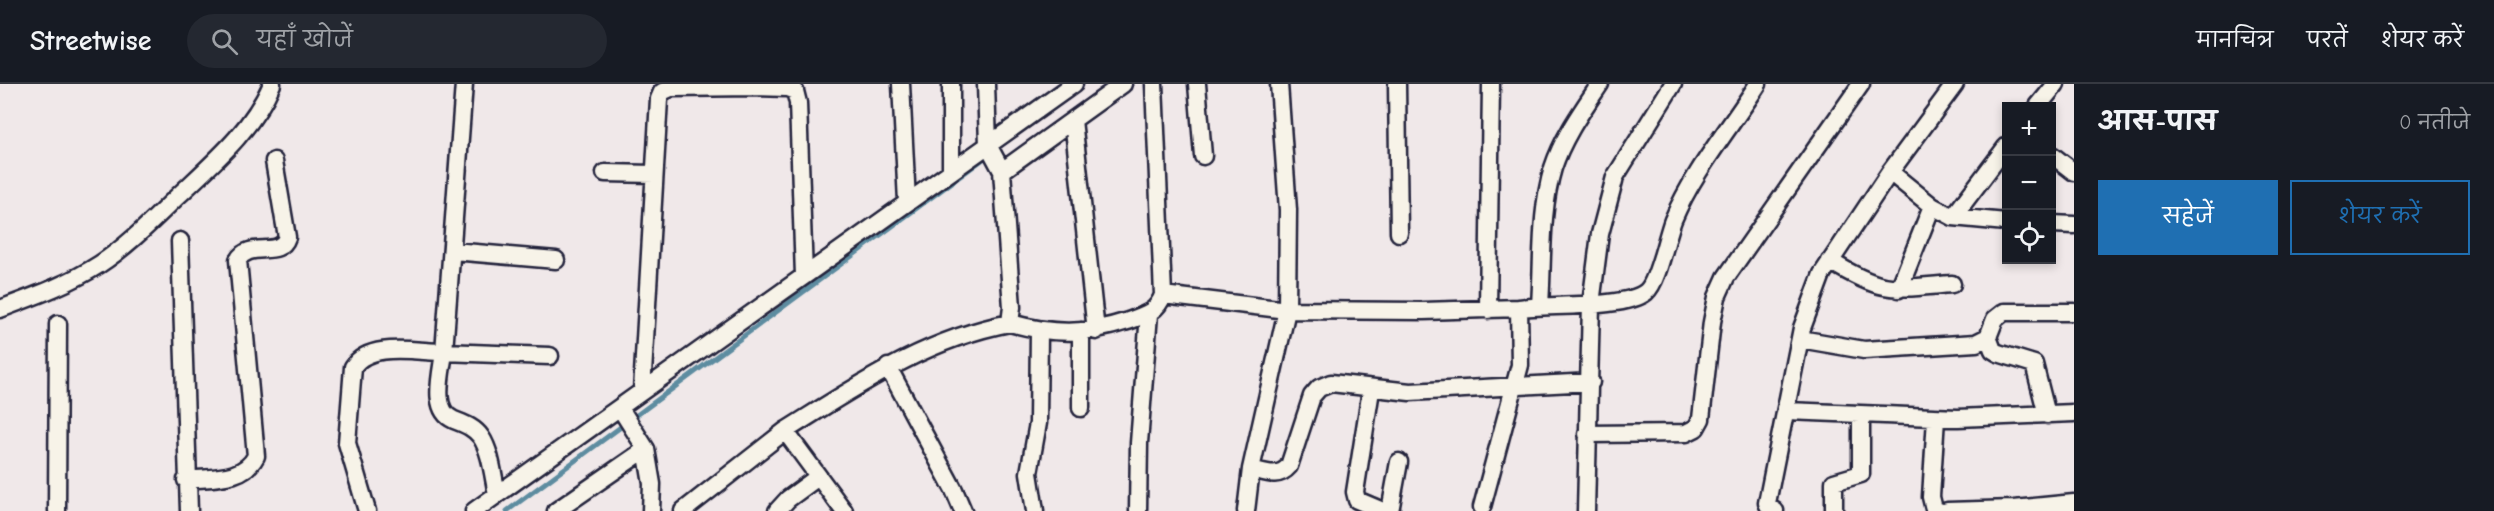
<!DOCTYPE html>
<html lang="hi">
<head>
<meta charset="utf-8">
<style>
	:root { --surface:#171b24; --page:#242831; --text:#f1f3f6; --muted:#9ea1a6; --line:#363941; --accent:#1f6fb2 }
	body { margin:0; font-family:"Comic Neue","Playpen Sans Deva",sans-serif; background:var(--page); color:var(--text) }
	.controls { position:absolute; right:18px; top:18px; display:grid; overflow:hidden; border-radius:0px; box-shadow:0 3px 9px #0003 }
	.controls button { width:54px; height:54px; display:grid; place-items:center; padding:0; border:0; border-bottom:2px solid var(--line); background:var(--surface); color:var(--text); font:30px sans-serif }
	.list { margin:0; padding:0; list-style:none }
	h2 { display:flex; justify-content:space-between; align-items:center; height:78px; margin:0; padding:0 24px; font-size:26px }
	h2 small { font-size:20px; font-weight:400; color:var(--muted) }
	.actions { display:flex; gap:12px; padding:18px 24px }
	.actions a { flex:1; padding:14px 0; border:2px solid var(--accent); border-radius:0px; text-align:center; font-size:21px; color:var(--accent) }
	.actions .main { background:var(--accent); color:#fff }
	.icon { flex:none; width:33px; height:33px; fill:none; stroke:currentColor; stroke-width:2; stroke-linecap:round; stroke-linejoin:round }
	.map { position:relative; flex:none; width:2074px; height:427px; overflow:hidden }
	header { display:flex; align-items:center; gap:36px; box-sizing:border-box; height:84px; padding:0 30px; background:var(--surface); border-bottom:2px solid var(--line) }
	header strong { font-size:28px }
	nav { display:flex; gap:33px; margin-inline-start:auto; font-size:21px }
	.search { width:420px; height:54px; background:var(--page); display:flex; align-items:center; gap:15px; box-sizing:border-box; padding:0 21px; border-radius:33px; color:var(--muted); font-size:22px }
	main { display:flex }
	aside { flex:1; background:var(--surface) }
	.map>svg:first-child { display:block }
</style>
</head>
<body>
<header>
<strong>Streetwise</strong>
<div class="search"><svg class="icon" aria-label="search" viewBox="0 0 24 24"><circle cx="10" cy="10" r="6"/><path d="M15 15l6 6"/></svg>यहाँ खोजें</div>
<nav><a>मानचित्र</a><a>परतें</a><a>शेयर करें</a></nav>
</header>
<main>
<div class="map">
<svg width="2074" height="427" viewBox="0 0 2074 427">
	<rect width="100%" height="100%" fill="#f0e8e9"/>
	<filter id="ink" filterUnits="userSpaceOnUse"><feTurbulence type="fractalNoise" baseFrequency=".0167" numOctaves="2"/><feDisplacementMap in="SourceGraphic" scale="12" xChannelSelector="R" yChannelSelector="G"/><feConvolveMatrix kernelMatrix="1 2 1 2 8 2 1 2 1" color-interpolation-filters="sRGB"/></filter>
	<g filter="url(#ink)">
		<g fill="none" stroke-linecap="round" stroke-linejoin="round">
			<path stroke="#5d8ca0" stroke-width="5" d="M 507,427 L 990,70"/>
			<g stroke="#22223b" stroke-width="21">
				<path id="minor" d="M 901,0 L 907,118
					M 951,0 L 951,87
					M 1197,0 L 1203,72
					M 1279,0 L 1288,126 L 1287,226 L 1423,227 L 1519,224
					M 1397,0 L 1399,149
					M 754,3 L 787,4 L 795,7 L 798,19 L 804,192
					M 2038,22 L 2056,0
					M 1073,36 L 1096,247
					M 2052,71 L 2074,88
					M 1002,87 L 1123,0
					M 1890,88 L 1932,122 L 1953,133 L 2006,138
					M 605,89 L 654,90
					M 1953,133 L 2006,63
					M 2052,140 L 2074,141
					M 180,157 L 189,427
					M 453,167 L 556,176
					M 1830,177 C 1883,210 1892,205 1952,200
					M 1899,205 L 1932,122
					M 1163,211 L 1287,226 L 1251,385 L 1246,427
					M 1540,221 C 1543,177 1540,127 1553,84 C 1563,53 1582,27 1600,0
					M 0,225 C 35,212 69,200 100,180 C 129,161 154,135 179,111 C 215,77 252,46 272,0
					M 1488,226 L 1491,0
					M 1010,239 C 1054,251 1085,251 1128,237 C 1145,231 1157,228 1163,211 L 1154,0
					M 1988,253 L 1993,266 L 1998,269 L 2034,280 L 2047,331
					M 1800,255 L 1864,266 L 1976,259 L 1988,253 L 1995,235 L 2004,228 L 2074,228
					M 888,283 L 954,406 L 963,427
					M 1371,306 L 1355,408 L 1357,416 L 1383,427
					M 642,307 L 659,15 L 662,8 L 671,4 L 754,3 L 754,0
					M 620,324 L 646,365 L 652,400 L 651,427
					M 1081,324 L 1081,247
					M 1787,327 L 1958,334 L 2074,329
					M 1936,334 L 1931,413 L 1934,425 L 1939,427
					M 1587,350 L 1686,349 L 1696,344 L 1701,335 L 1712,238 L 1717,213 L 1726,193 L 1861,0
					M 1251,385 C 1265,388 1278,395 1289,382 L 1312,312 L 1319,304 L 1331,299 L 1410,308 L 1591,298
					M 186,396 C 212,393 243,397 256,372 L 238,176 C 249,156 280,175 287,153 L 274,77
					M 497,410 C 493,392 491,368 481,353 C 474,343 464,340 454,336 C 430,326 442,288 444,268 L 550,272
					M 1482,423 L 1520,281 L 1519,224 C 1548,220 1625,225 1646,208 C 1658,198 1666,154 1673,136 C 1693,88 1730,44 1758,0
					M 57,427 L 58,240
					M 367,427 L 347,359 L 353,283 C 369,257 417,268 444,268 L 464,0
					M 474,427 L 1074,0
					M 556,427 L 646,365
					M 683,427 L 785,347
					M 777,427 L 788,415 L 818,393
					M 844,427 L 785,347 C 857,302 925,255 1010,239 L 1012,223 L 1002,87 L 988,61 L 986,0
					M 1035,427 L 1029,389 L 1038,339 L 1039,247
					M 1138,427 L 1139,359 L 1149,230
					M 1390,427 L 1399,378
					M 1586,427 L 1591,220 L 1600,150 L 1615,93 L 1673,0
					M 1775,427 L 1770,425 L 1767,419 L 1802,244 L 1822,190 L 1890,88 L 1955,0
					M 1834,427 L 1834,398 L 1861,390 L 1861,331
					M 1947,427 L 2014,425 L 2074,419"/>
			</g>
			<use href="#minor" stroke="#f7f3e8" stroke-width="16"/>
		</g>
	</g>
</svg>
<div class="controls">
<button>+</button>
<button>−</button>
<button><svg class="icon" aria-label="locate" viewBox="0 0 24 24"><circle cx="12" cy="12" r="6"/><path d="M12 2v4M12 18v4M2 12h4M18 12h4"/></svg></button>
</div>
</div>
<aside>
<h2>आस-पास<small>0 नतीजे</small></h2>
<ul class="list">
</ul>
<div class="actions"><a class="main">सहेजें</a><a>शेयर करें</a></div>
</aside>
</main>
</body>
</html>
